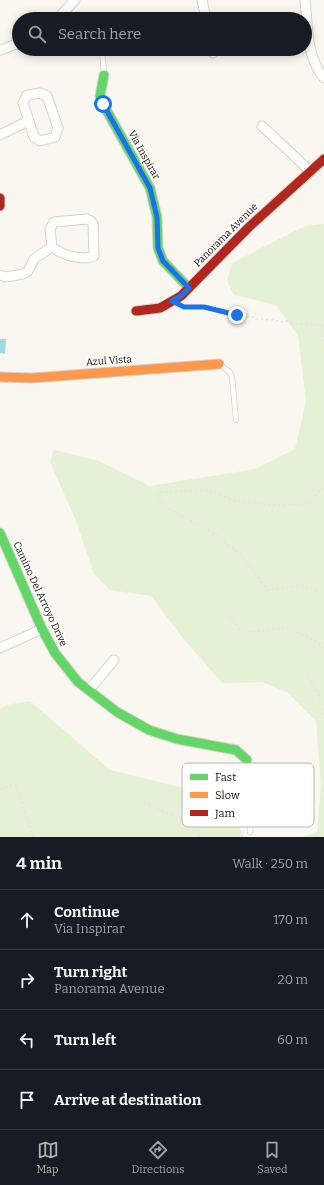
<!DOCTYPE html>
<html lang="en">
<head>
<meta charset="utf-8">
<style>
	:root { --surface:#171b24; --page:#242831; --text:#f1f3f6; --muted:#9ea1a6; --line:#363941; --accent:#b2b2b0 }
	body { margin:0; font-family:Bitter,serif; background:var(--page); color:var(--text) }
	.stop { position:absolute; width:12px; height:12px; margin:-9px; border:3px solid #1a73e8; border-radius:50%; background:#fff }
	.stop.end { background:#1a73e8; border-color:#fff; box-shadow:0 1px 4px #0008 }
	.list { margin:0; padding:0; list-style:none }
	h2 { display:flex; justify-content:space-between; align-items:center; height:52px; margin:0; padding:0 16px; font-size:17px }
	h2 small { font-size:13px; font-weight:400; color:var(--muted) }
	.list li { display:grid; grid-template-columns:26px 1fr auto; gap:12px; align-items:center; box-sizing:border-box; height:60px; padding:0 16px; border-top:1px solid var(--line) }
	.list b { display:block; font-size:15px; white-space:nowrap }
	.list p { margin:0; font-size:13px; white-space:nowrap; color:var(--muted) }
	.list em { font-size:13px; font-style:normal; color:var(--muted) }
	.icon { flex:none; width:22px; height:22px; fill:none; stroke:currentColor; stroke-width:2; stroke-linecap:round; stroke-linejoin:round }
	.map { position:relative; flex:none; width:324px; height:837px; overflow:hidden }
	.search { position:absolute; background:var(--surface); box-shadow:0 2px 10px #0003; left:12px; right:12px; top:12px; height:44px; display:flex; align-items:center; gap:10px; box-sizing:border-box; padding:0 14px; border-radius:22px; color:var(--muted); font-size:15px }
	.sheet { height:292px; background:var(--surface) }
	nav { display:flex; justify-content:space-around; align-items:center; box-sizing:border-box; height:56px; border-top:1px solid var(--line); background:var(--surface); font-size:11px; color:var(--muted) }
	nav a { display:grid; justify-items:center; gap:2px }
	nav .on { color:var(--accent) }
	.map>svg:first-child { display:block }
</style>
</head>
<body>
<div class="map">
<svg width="324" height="837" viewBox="0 0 324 837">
	<rect width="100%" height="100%" fill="#faf7f0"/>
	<path fill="#e5f1d5" d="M 324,224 L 324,837 L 303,837 L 317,832 L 321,785 L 316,721 L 288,693 L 262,682 L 222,683 L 182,637 L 151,596 L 110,590 L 94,574 L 76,521 L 50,462 L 54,450 L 99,461 L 150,486 L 255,469 L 295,449 L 306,401 L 298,336 L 276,305 L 234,295 L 227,281 L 232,263 L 305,226 Z
		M 30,701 L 110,770 L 180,787 L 236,815 L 243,837 L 0,837 L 0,709 L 6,705 Z"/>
	<path fill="#9ddae3" d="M 0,339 L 6,339 L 5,354 L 0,353 Z"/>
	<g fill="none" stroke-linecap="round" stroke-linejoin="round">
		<g stroke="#d6d2c9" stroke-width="6">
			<path id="lane" d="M 102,49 L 104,73
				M 219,364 L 230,372 L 232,377 L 236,420
				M 248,761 L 255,770 L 257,776 L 250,832"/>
		</g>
		<g stroke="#d6d2c9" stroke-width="11">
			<path id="street" d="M 202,0 L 206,19
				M 305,0 C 308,26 306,57 324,78
				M 57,19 L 75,0
				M 212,49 L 213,53
				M 0,50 L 19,43
				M 40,93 L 47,96 L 58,128 L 55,137 L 40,141 L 34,137 L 23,103 L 27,95 Z
				M 262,126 L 310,171
				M 0,135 L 28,121
				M 87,219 L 91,221 L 93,224 L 94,256 C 82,261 62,255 52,247 L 50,229 L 54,222 Z
				M 0,275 L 6,277 L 23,274 L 28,271 L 34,259 L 52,247
				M 0,648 L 42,629
				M 89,690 L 114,660"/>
		</g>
		<g stroke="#d6d2c9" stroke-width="11">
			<path id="fast" d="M 104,75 L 100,96 L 103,104 L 150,188 L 157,217 L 158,248 L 163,261 L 189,288
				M 0,533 L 42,629 L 55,653 L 78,682 L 117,712 L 149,730 L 177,739 L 236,750 L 247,760"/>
		</g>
		<g stroke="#d6d2c9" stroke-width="11">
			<path id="slow" d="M 0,377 L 32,378 L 219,364"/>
		</g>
		<g stroke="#d6d2c9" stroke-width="11">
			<path id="jam" d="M 0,198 L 0,206
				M 136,311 L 160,308 L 181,296 L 249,227 L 324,159"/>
		</g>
		<path stroke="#e5e3e1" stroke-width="1.5" stroke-dasharray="2 3" stroke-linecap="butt" d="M 183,307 L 193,308 L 204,307 L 237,315 L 254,317 L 257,319 L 273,320 L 283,322 L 287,321 L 297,324 L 324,325
			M 320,325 L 324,343
			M 324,489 L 319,491 L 307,504 L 273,505 L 237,501 L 204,490 L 159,492 L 157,498 L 168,509 L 211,531 L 236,550 L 255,573 L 267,590 L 303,585 L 324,593
			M 230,616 L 241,631 L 252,632 L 282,628 L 309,637 L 324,648
			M 308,677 L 318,692 L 324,717
			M 0,789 L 15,784 L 33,837
			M 135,797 L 193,826 L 200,837"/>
		<use href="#lane" stroke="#fefefd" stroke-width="4.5"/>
		<use href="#street" stroke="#fefefd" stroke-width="9"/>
		<use href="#fast" stroke="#63d668" stroke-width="9"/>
		<use href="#slow" stroke="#ff974d" stroke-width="9"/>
		<use href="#jam" stroke="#b3261e" stroke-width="9"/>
	</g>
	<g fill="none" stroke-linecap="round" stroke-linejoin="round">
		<path stroke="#1a73e8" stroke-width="5" d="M 103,104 L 150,188 L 157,217 L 158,248 L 163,261 L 189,288 L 181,296 L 172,301 L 184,307 L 204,307 L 237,315"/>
	</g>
	<g text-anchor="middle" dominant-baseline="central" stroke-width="3" stroke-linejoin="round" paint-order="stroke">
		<g font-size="10" fill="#171309" stroke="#fff">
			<text transform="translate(144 155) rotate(61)">Via Inspirar</text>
			<text transform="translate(226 235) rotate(-45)">Panorama Avenue</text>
			<text transform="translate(109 361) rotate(-4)">Azul Vista</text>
			<text transform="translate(40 594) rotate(65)">Camino Del Arroyo Drive</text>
		</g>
	</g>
	<rect x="182" y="763" width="132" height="64" rx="6" fill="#fff" stroke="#b9b8b5" stroke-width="1"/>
	<rect x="190" y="774" width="18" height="6" fill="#63d668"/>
	<rect x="190" y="792" width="18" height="6" fill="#ff974d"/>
	<rect x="190" y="810" width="18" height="6" fill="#b3261e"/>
	<g font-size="11" fill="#171309">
		<text x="215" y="781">Fast</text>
		<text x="215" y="799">Slow</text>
		<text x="215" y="817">Jam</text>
	</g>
</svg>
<div class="stop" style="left:103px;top:104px"></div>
<div class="stop end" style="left:237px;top:315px"></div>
<div class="search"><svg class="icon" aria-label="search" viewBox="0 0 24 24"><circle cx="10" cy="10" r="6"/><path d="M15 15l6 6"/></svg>Search here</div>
</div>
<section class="sheet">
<h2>4 min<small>Walk · 250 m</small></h2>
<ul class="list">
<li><svg class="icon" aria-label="ahead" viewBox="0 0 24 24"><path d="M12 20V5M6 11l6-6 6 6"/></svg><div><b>Continue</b><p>Via Inspirar</p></div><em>170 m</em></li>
<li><svg class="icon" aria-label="right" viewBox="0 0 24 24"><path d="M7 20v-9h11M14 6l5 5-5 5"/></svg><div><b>Turn right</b><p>Panorama Avenue</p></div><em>20 m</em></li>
<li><svg class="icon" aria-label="left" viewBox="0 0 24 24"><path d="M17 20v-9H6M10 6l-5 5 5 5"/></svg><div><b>Turn left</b></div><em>60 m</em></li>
<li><svg class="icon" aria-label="arrive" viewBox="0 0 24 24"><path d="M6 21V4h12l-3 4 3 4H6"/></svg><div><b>Arrive at destination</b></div></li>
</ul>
</section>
<nav>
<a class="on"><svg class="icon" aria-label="map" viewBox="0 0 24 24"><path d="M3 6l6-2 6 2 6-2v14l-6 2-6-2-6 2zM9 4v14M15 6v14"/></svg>Map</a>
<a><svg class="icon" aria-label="directions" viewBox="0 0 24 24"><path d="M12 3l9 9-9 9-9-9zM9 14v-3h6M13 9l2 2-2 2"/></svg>Directions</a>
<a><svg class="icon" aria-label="saved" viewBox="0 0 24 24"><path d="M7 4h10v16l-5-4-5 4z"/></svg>Saved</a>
</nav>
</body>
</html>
